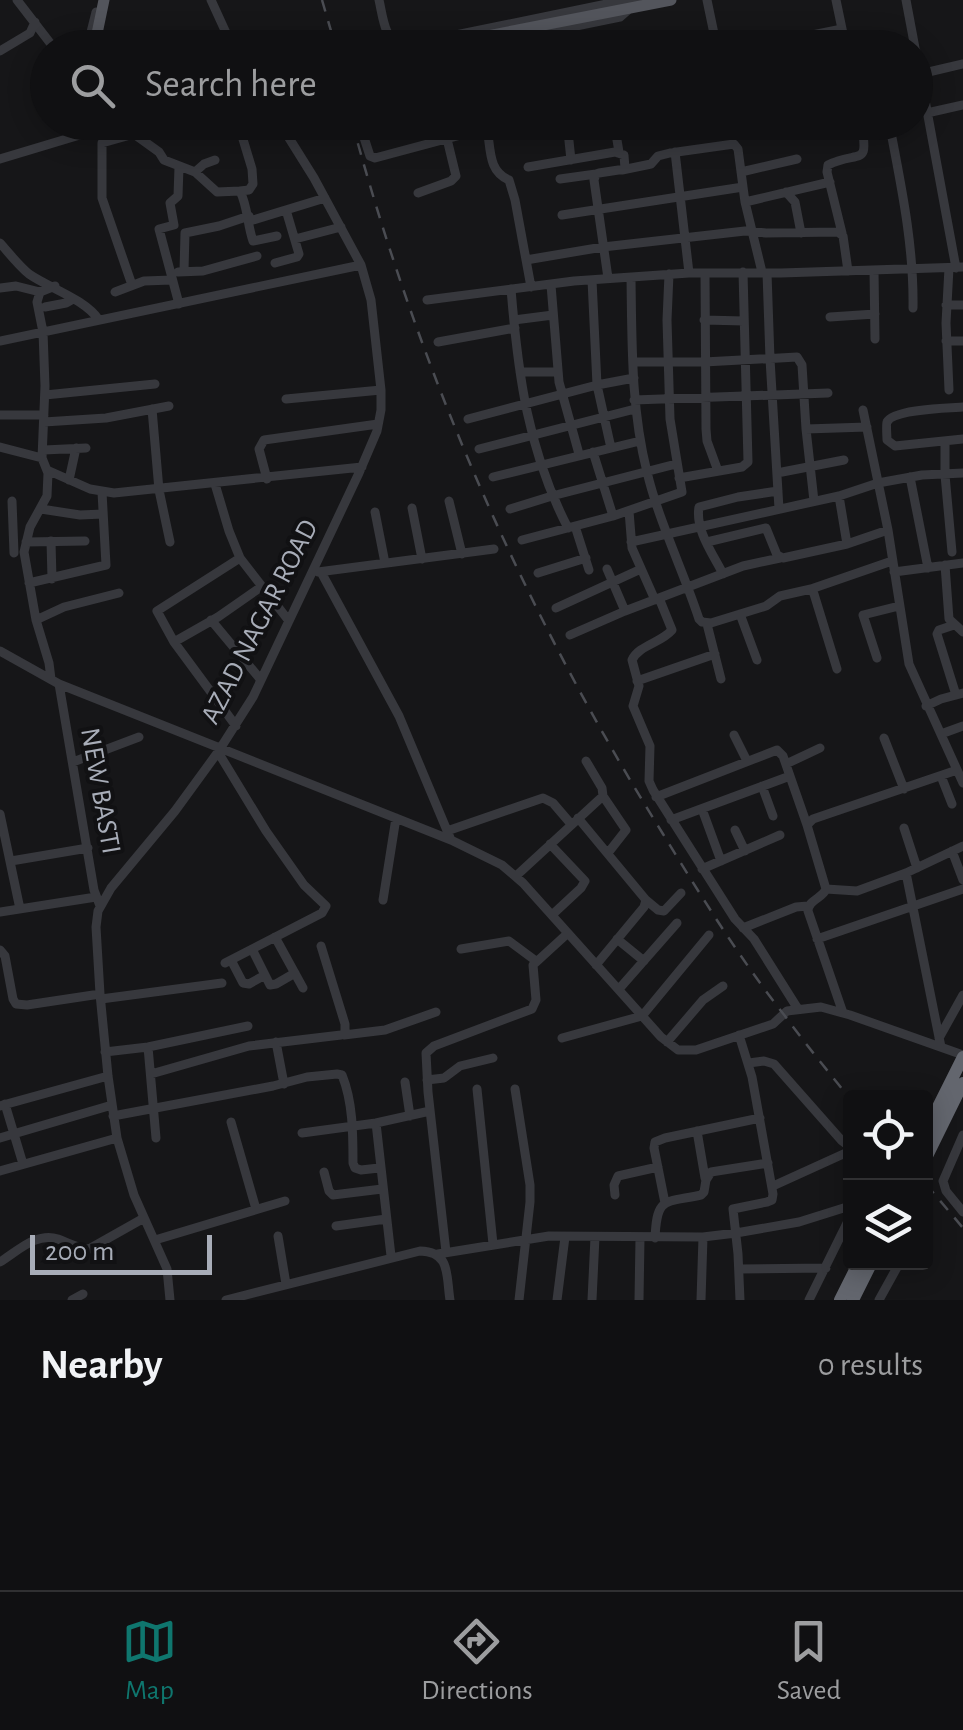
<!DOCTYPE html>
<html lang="en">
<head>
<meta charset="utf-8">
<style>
	:root { --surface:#101012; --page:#1e1e20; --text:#f1f3f6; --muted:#9c9d9f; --line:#303032; --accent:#0f766e }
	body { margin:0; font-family:"Alegreya Sans",sans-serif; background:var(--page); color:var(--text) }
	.controls { position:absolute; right:30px; bottom:30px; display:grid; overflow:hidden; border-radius:10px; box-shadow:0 5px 25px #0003 }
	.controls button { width:90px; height:90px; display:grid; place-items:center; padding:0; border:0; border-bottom:2px solid var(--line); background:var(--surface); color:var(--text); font:50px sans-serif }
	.scale { position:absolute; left:30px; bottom:25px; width:182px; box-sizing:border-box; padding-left:10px; border:5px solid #a8adb8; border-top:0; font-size:28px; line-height:35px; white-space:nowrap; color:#a8adb8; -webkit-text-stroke:8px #111113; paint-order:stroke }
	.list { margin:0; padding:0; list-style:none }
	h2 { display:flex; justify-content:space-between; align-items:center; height:130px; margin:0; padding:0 40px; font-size:42px }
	h2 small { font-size:32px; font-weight:400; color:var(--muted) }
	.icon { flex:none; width:55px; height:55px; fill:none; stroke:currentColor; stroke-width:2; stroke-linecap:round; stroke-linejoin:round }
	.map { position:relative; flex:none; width:963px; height:1300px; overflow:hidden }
	.search { position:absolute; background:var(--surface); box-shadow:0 5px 25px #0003; left:30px; right:30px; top:30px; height:110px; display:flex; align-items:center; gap:25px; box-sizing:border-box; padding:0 35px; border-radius:55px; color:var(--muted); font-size:38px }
	.sheet { height:290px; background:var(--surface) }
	nav { display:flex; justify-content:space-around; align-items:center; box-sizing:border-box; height:140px; border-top:2px solid var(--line); background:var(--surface); font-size:28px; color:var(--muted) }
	nav a { display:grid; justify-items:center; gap:5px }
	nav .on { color:var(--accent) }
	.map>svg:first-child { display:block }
</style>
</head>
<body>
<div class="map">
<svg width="963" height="1300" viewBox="0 0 963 1300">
	<rect width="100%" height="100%" fill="#161618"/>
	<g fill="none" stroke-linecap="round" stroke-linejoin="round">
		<path stroke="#37383d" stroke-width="9" d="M 17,0 L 54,48
			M 211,0 L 233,48
			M 379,0 C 383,17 384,40 402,46 L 621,1 L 639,4
			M 707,0 L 717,48
			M 836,0 L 846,48
			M 906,0 L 915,48
			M 87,48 L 96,12
			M 465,48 L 576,26
			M 560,48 L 576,26 L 620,17 L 628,10
			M 748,48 L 842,29
			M 0,51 L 30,33 L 35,22
			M 916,51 L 956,268
			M 920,74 L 963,64
			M 927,113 L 963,105
			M 127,122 L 134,134 L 159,152 L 164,160 L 195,172 L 217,192 L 240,191 C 248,207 247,224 253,241 L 277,236
			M 234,122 L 239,126 L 252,169 L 253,184 L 249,190 L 240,191
			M 359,122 L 370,156 L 375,158 L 487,128 L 500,122
			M 567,122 L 571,160
			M 614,122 L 619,152
			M 734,122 L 735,128 L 743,132 L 781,122
			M 889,122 C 901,185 914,245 913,308
			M 487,128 C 491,150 488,171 509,180 L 515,200 L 531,287
			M 675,152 L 689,273
			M 0,159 L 123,122
			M 528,167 L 615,152 L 624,155 L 625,169 L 599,173 L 596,174 L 594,180 L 608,278
			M 622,170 L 651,164 L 658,156 L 670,153 L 734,144 L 738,149 L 745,202 L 762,272
			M 195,172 L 204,164 L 215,160
			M 741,172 L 797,159
			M 560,179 L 596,174
			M 786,192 L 795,202 L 801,233
			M 418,193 L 451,181 L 456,176 L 447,139
			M 745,202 L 830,182
			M 562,215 L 743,187
			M 250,221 L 325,198
			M 842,233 L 827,172 L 828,165 C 859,149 870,170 861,122
			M 295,239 L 341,227
			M 0,243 C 9,253 18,265 29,274 C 49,288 85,299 99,320
			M 526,260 L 603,247 L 745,231 L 766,233 L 838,232 L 843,236 L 848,271
			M 275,263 L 297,257 L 299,254 L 286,210
			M 874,270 L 875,339
			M 184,271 L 185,233 L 219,226 L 249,216
			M 178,272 L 203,271 L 257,256
			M 705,273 L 706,429 L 707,441 L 718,471
			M 767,273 L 770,359 L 779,509
			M 631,278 C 632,343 631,409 647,472 C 659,522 683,570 699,619 L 702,622 L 711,623 L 766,606 L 780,596 L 811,589 L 814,594 L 837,669
			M 592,280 L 597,385 L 611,448
			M 132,285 L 102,198 L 102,143 L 134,134
			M 551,285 L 559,382 L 579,454
			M 0,288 L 16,286 L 40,292
			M 511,289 C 518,375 528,451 568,528
			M 115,292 L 144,281 L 172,280
			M 427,300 L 574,281 L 689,273 L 781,273 L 963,267
			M 179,304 L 159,229 L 174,225 L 170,203 L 178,196 L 179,167
			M 946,305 L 963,305
			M 45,307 L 66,303 L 73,299
			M 830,317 L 875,314
			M 514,320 L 553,315
			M 704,320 L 744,321
			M 0,341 L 361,265
			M 946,341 L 963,341
			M 438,342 L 515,328
			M 633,362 L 704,362 L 797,357 L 802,365 L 806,429 L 814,501
			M 520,372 L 557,372
			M 949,390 L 946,323 L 949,268
			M 45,395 L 155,384
			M 286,399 L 381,390
			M 634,400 L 828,393
			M 963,407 C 949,408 893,409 887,422 C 886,424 887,437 887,440 L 895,446 L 963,439
			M 152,409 L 159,490 L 170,542
			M 863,410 L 888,530 L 909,664 L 963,783
			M 0,415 L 44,415
			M 468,419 L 597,385 L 634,378
			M 44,422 L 106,418 L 169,406
			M 806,429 L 867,427
			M 945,441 L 945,475 L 952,552
			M 0,447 L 42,458
			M 479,449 L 635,409
			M 44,450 L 86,448
			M 593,452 L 613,516
			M 47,470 L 90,489 L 114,493 L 362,467
			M 777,473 L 844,460
			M 493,477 L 640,441
			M 910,477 L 928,568
			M 679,478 L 742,467 L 748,462 L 743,272
			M 267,479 L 259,449 L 264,440 L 378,424
			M 69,480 L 76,448
			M 215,484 L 229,531 L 240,558 L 289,621
			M 839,496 L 847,544
			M 12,501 L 14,553
			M 449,501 L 462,554
			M 412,508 L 422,559
			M 41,509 L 80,515 L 103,514
			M 510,509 L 552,496 L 676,464
			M 629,511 L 632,548 L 655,600
			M 375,512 L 385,563
			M 575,526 L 589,570
			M 522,540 L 613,516 L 682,492 L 670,419 L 667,320 L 669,274
			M 51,541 L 52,579
			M 26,542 L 85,541
			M 631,542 L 839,496 L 878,483 L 922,475 L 963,473
			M 707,542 L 766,528 L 777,555 L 783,558 L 847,544 L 888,530
			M 945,565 L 949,619 L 963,632
			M 607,569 L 625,611
			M 318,572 L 494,549
			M 321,572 L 399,716 L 451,840
			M 894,572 L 963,563
			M 538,573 L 586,558
			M 723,574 C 713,554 695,530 699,507 L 738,497 L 778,491
			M 29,583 L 106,565 L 102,492
			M 811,589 L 892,561
			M 659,598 L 672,630 C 661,643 639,645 632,660 L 639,686 L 633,706 L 650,746 L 649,781 L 653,790 L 735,919 L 754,939 L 798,1009
			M 556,608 L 641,569
			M 740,614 L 757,660
			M 36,620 L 64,607 L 119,593
			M 211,620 L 261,680
			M 707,624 L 721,679
			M 954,625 L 939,630 L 937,634 L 956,695
			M 570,635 L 625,611 L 743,566 L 780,558
			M 174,642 L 218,617 L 261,587
			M 0,651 L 59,684 L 451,840 L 502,865 L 523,883 L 661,1037 L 678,1050 L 696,1050 L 773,1024 L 787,1011 L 821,1007 L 850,1015 L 963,1055
			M 877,658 L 863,615 L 899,606
			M 51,679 L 49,663 L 36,620 L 24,552 L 30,527 L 47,496 L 48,473 L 42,458 L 45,386 L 43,332 L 37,302 L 40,292 L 55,286
			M 637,681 L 715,654
			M 59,684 L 94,890 L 100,906
			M 926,706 L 941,699 L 963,693
			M 236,726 L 174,642 L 157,611 L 240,558
			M 941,734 L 963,726
			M 734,735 L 747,761
			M 884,738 L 904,789
			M 218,752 L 266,831 L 304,885 L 326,906 L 322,913 L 225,963
			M 73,762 L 139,737
			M 786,764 L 820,748
			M 941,776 L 952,804
			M 762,786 L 773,816
			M 603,796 L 626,830 L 608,853
			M 656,797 L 777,750 L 783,756 L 807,825
			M 702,809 L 721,861
			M 0,814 L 20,909
			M 578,818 L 646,900 L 644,907 L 596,965
			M 671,820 L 790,776
			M 904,828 L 917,868
			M 735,830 L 745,851
			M 447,831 L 543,798 L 553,803 L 571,824
			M 550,844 L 585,881 L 581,888 L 552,915
			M 952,851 L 963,880
			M 11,861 L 88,848
			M 702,869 L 780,835
			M 906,873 L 941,1047
			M 516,876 L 603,796 L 602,788 L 586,761
			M 826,889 L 857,891 L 906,873 L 963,846
			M 383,900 L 396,818
			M 646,900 L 658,910 L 664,911 L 681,893
			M 0,912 L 96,897
			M 743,928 L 796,907 L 808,906
			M 275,937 L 303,988
			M 617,939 L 644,961
			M 817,939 L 963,889
			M 252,949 L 270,985 L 276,984 L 295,973
			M 461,949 L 509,941 L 536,961
			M 0,950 L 5,956 L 13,999 L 16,1004 L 27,1005 L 100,994
			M 231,960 L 243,983 L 249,984 L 265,975
			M 619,989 L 677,923
			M 101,999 L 222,983
			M 843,1013 L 808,911 C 809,899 822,899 826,889 L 807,825 L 813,819 L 957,770
			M 344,1035 L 385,1030 L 436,1012
			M 739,1035 L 752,1077 L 773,1194 L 772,1200 L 767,1202 L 733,1209 L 738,1254 L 740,1300
			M 562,1038 L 642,1016 L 709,935
			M 939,1038 L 963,995
			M 276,1042 L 284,1084
			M 667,1042 L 703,1000 L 723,986
			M 148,1047 L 156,1138
			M 105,1052 L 148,1047 L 248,1026
			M 749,1063 L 764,1061 L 774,1064 L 842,1141 L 850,1147
			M 151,1074 L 249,1046 L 341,1035 L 345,1033 L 345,1024 L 321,946
			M 427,1080 L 444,1078 L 460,1066 L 493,1058
			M 405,1082 L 410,1116
			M 477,1089 L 493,1244
			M 515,1089 L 530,1185 L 530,1202 L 519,1300
			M 5,1104 L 23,1164
			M 0,1106 L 108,1076
			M 113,1116 L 273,1086 L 307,1077 L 337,1074 L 342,1075 C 353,1102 353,1134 353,1163 L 355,1168 L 361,1170 L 379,1168
			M 231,1122 L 256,1209
			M 376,1123 L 391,1256
			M 697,1131 L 705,1178
			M 302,1133 L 376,1123 L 430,1111
			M 963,1135 L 943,1181 L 946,1191 L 963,1212
			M 0,1138 L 112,1105
			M 0,1171 L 117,1138
			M 324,1172 L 329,1191 L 333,1195 L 382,1189
			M 773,1186 L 850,1151
			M 615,1195 L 614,1185 L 618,1176 L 658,1167
			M 665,1203 L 654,1148 L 655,1142 L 665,1138 L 760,1118
			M 336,1226 L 386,1219
			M 278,1236 L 286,1284
			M 655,1238 C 657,1196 664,1203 701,1195 L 704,1192 L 706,1180 L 711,1172 L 768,1163
			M 155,1240 L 285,1201
			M 446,1252 L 428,1092 L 426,1053 L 434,1046 L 532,1009 L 536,1000 L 533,965 L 568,933
			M 438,1254 L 549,1236 L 703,1237 L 736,1233 L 799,1222 L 850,1206
			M 0,1262 C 18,1251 36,1232 58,1239 C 69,1243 77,1248 89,1249 L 144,1218
			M 739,1269 L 826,1268
			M 72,1300 L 83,1294
			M 170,1300 L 167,1269 L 134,1195 L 117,1138 L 108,1076 L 100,994 L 96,927 L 98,911 L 111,888 L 175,811 L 218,752 L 253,697 L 359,473 L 377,431 L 381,410 L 381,390 L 371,300 L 361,265 L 314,178 L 279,122
			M 226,1300 L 420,1251 C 451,1252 446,1275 450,1300
			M 557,1300 L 565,1237
			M 592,1300 L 595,1237
			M 639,1300 L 640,1238
			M 701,1300 L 703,1237
			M 809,1300 L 850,1217
			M 879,1300 L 900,1262"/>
		<path stroke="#53555c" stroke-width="11" d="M 94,48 L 104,0
			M 426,48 L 671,0"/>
		<path stroke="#63666e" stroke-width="12" d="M 926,1131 L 963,1057
			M 926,1158 L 963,1083
			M 840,1300 L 859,1262
			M 853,1300 L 872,1262"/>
		<path stroke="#4a4c52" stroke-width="2.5" stroke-dasharray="12 10" stroke-linecap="butt" d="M 322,0 L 336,48
			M 352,122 C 420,374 525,613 663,834 C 701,896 740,959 785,1016 C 806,1045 829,1072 850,1099
			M 926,1184 L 963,1228"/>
	</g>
	<g text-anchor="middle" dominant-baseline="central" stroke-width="8" stroke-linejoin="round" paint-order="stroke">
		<g font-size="28" fill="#a8adb8" stroke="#111113">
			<text transform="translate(260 622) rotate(-63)">AZAD NAGAR ROAD</text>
			<text transform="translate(100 791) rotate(80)">NEW BASTI</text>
		</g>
	</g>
</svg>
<div class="controls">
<button><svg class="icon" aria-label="locate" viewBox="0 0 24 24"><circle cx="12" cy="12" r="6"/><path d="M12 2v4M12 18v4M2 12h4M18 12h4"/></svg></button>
<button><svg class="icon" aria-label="layers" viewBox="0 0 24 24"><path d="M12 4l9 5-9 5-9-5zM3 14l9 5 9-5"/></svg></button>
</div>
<div class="scale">200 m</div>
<div class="search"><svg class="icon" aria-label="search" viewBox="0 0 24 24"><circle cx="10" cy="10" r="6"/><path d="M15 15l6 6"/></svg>Search here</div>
</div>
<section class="sheet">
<h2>Nearby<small>0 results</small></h2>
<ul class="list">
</ul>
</section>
<nav>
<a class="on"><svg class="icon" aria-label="map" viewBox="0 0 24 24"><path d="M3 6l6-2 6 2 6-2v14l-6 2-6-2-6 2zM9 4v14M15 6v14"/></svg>Map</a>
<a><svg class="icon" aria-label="directions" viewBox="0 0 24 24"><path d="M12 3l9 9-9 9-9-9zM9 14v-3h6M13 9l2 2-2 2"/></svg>Directions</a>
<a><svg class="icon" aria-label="saved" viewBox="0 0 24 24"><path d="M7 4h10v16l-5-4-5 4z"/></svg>Saved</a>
</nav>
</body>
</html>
